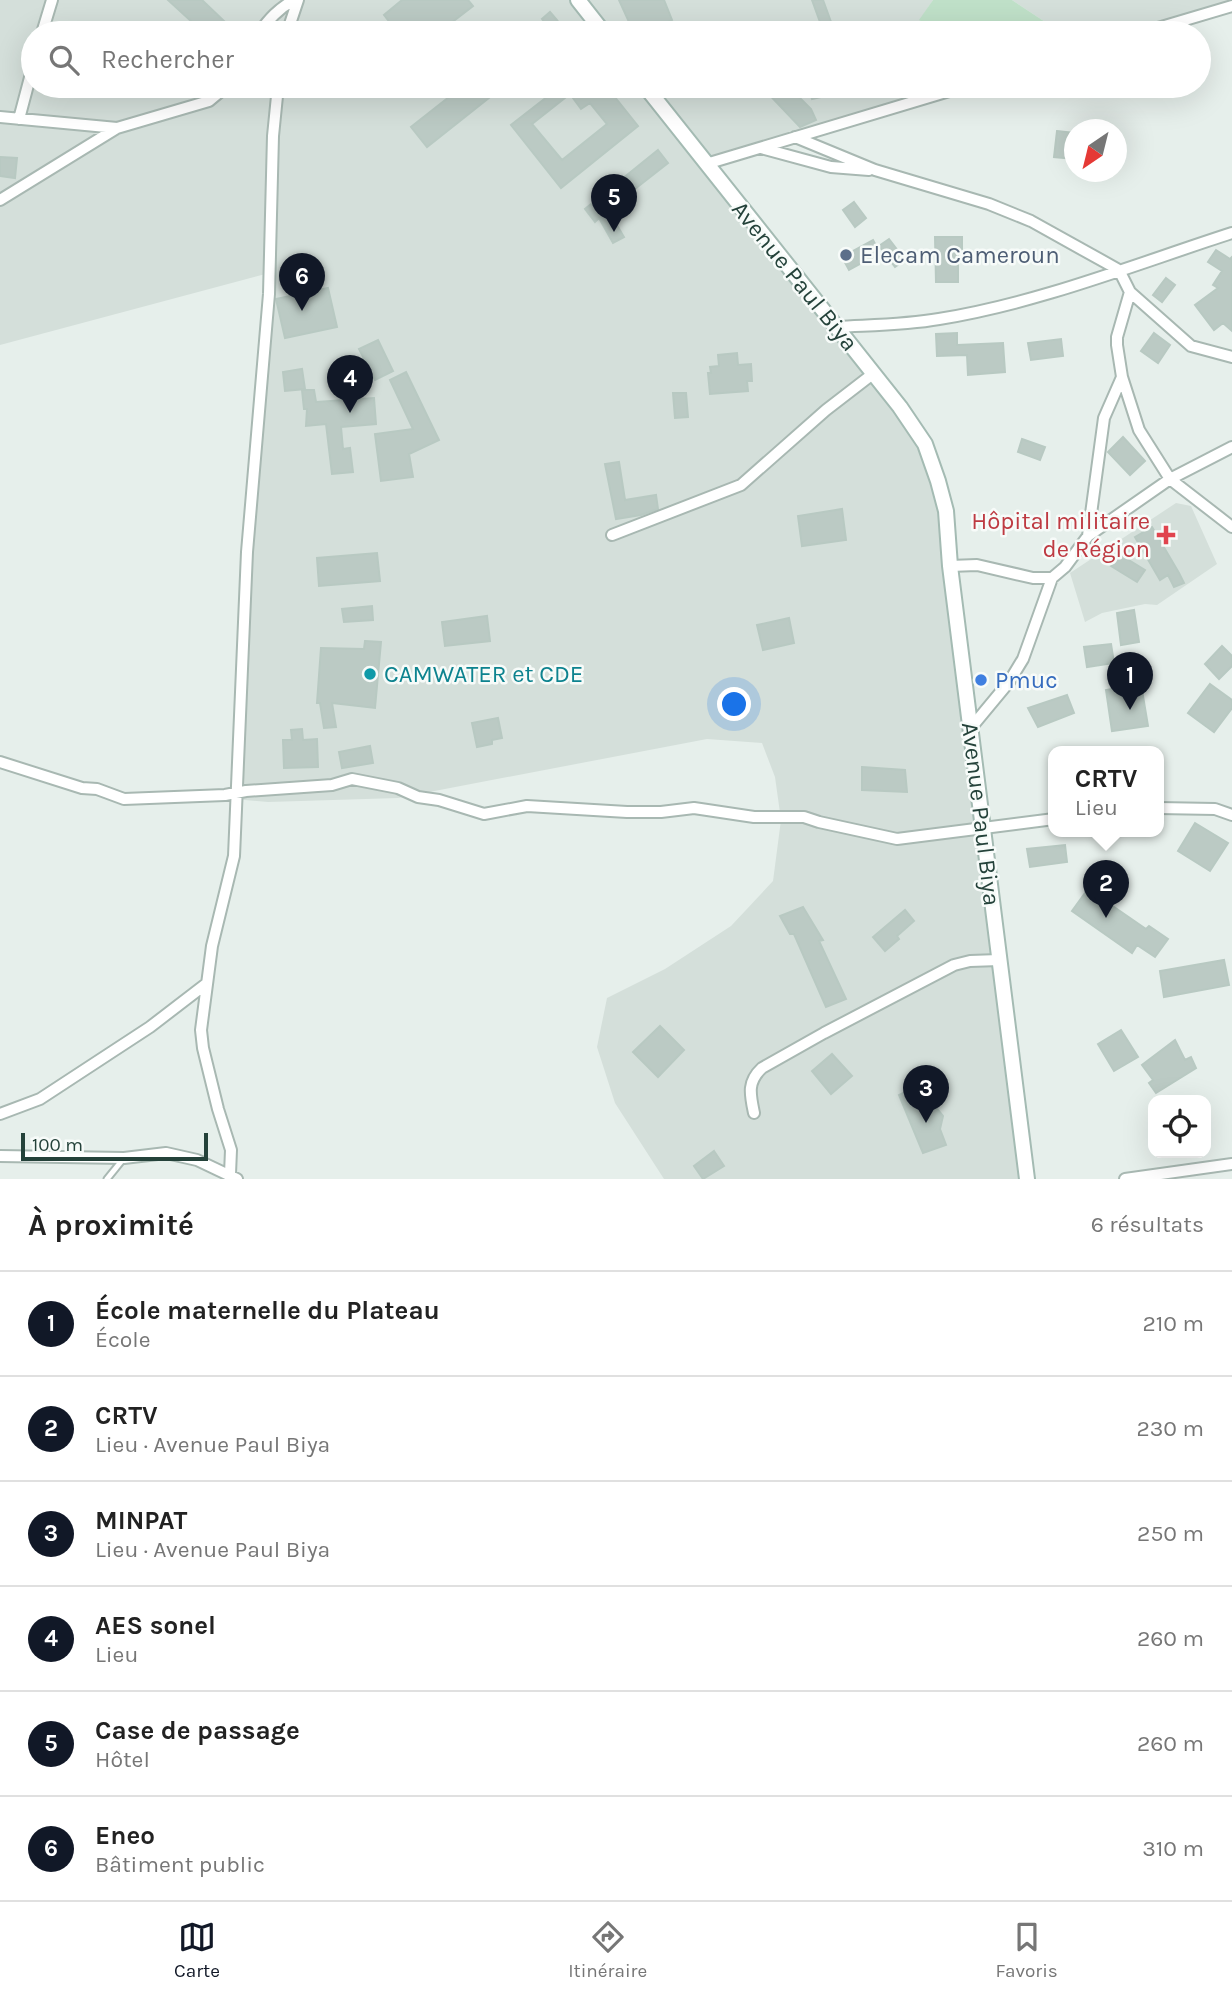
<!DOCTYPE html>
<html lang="fr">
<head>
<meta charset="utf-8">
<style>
	:root { --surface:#fff; --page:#f6f6f6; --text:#222; --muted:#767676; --line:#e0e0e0; --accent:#111827 }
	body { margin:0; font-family:Karla,sans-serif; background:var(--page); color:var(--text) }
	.controls { position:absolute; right:21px; bottom:21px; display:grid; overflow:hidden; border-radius:14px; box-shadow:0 7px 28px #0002 }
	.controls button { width:63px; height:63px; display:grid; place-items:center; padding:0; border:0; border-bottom:2px solid var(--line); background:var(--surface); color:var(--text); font:35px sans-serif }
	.compass { position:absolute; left:1064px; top:119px; width:63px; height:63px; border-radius:50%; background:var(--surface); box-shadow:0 7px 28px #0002; rotate:215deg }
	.scale { position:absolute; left:21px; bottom:18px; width:187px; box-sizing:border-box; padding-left:7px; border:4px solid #24423a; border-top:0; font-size:19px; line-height:24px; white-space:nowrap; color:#24423a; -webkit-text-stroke:5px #f7fbf9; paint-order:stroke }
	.you { position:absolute; left:735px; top:705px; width:24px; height:24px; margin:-18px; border:5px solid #fff; border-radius:50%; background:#1a73e8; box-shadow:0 0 0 10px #1a73e833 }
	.badge { display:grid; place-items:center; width:46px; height:46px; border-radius:50%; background:var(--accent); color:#fff; font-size:23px; font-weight:700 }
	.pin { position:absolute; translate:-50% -58px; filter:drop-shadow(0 2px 4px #0008) }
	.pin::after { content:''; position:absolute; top:37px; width:24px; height:21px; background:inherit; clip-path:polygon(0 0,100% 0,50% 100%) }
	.popup { position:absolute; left:1048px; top:746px; width:116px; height:91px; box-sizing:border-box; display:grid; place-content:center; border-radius:14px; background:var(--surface); filter:drop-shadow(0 2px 5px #0005); font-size:23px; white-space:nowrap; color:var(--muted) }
	.popup b { font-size:26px; color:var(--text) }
	.popup::after { content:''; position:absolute; left:50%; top:100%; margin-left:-14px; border:14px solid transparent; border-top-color:var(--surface) }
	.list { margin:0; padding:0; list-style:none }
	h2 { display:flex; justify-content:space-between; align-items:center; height:91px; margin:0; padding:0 28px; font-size:30px }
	h2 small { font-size:23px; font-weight:400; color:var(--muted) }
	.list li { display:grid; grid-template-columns:46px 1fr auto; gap:21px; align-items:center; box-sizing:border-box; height:105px; padding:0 28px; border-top:2px solid var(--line) }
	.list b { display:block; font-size:26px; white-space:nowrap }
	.list p { margin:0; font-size:23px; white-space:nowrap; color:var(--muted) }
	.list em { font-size:23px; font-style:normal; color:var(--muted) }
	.icon { flex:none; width:38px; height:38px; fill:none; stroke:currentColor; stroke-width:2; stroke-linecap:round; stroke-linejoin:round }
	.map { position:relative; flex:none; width:1232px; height:1179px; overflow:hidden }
	.search { position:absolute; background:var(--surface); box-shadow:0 7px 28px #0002; left:21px; right:21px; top:21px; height:77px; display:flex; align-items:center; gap:18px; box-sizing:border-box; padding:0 24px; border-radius:38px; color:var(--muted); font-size:26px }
	.sheet { height:721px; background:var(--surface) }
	nav { display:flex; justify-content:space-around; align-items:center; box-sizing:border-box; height:98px; border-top:2px solid var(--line); background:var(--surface); font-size:19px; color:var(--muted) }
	nav a { display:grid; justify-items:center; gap:4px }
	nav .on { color:var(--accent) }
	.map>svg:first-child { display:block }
</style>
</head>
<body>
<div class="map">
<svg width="1232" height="1179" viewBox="0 0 1232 1179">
	<rect width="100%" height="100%" fill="#e6efeb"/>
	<path fill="#d4dfda" d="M 0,0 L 933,0 L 920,20 L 941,33 L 33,33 L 33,86 L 970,86 L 707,165 L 926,451 L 942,503 L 1025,1179 L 664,1179 L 615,1103 L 597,1047 L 607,998 L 665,969 L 731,926 L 773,881 L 781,820 L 775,777 L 762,743 L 707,739 L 398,798 L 268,802 L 234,799 L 273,272 L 0,345 Z
		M 1012,0 L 1232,0 L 1232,4 L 1139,33 L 1062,33 Z
		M 1176,503 L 1191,506 L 1217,564 L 1157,605 L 1145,604 L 1102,613 L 1085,622 L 1070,573 Z"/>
	<path fill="#bfe0c8" d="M 933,0 L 1012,0 L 1062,33 L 941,33 L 919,20 Z"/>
	<path fill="#bbcac4" stroke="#b8c9c2" stroke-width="2" fill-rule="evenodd" d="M 168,0 L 202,0 L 224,21 L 212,33 L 204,33 Z
		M 402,0 L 468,0 L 473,6 L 438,33 L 398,33 L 384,15 Z
		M 619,0 L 664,0 L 672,20 L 643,33 L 634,33 Z
		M 812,0 L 823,0 L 835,33 L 824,33 Z
		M 550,12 L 556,19 L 567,33 L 538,33 L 547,26 L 542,19 Z
		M 463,86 L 504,86 L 427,147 L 411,127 Z
		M 561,86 L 606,86 L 638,126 L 561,188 L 511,125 ZM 570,94 L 581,109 L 590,103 L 607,124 L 562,160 L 532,124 Z
		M 695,86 L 730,86 L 730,92 L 701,96 L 696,95 Z
		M 761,86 L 788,86 L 811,109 L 816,120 L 800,127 Z
		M 808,86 L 828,86 L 830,95 L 812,99 Z
		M 1057,131 L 1074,133 L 1074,159 L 1054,157 Z
		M 658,150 L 668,163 L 608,210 L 624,237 L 613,243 L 599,218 L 595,222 L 585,209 Z
		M 0,157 L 17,158 L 15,178 L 0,176 Z
		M 854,202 L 866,218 L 855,227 L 843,210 Z
		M 935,237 L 962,237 L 962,250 L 958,250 L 958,282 L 936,282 Z
		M 889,239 L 905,260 L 895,267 L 879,246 Z
		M 873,240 L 880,253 L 849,270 L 842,257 Z
		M 1216,250 L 1230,259 L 1232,257 L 1232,331 L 1223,323 L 1214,330 L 1195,305 L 1218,288 L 1213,285 L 1222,271 L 1208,262 Z
		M 312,261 L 321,275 L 305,285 L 296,271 Z
		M 1166,278 L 1175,285 L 1162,302 L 1153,295 Z
		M 328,288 L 337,327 L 285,338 L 276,299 Z
		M 957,333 L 957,345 L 1003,343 L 1005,372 L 968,375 L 967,355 L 937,356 L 936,334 Z
		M 1154,333 L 1170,345 L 1158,363 L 1141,351 Z
		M 1061,339 L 1063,356 L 1031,360 L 1028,343 Z
		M 378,340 L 393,371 L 375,380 L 359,349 Z
		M 737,353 L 738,365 L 751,364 L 752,381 L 747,381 L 748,391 L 710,394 L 708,373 L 711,373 L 710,367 L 719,366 L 718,355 Z
		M 302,369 L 305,389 L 285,391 L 283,372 Z
		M 406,372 L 439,440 L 409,454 L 413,477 L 381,481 L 375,434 L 413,429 L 390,380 Z
		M 302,390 L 314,390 L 316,402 L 374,398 L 376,424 L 341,427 L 343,449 L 350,448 L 353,472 L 332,474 L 326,424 L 306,426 L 307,409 L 304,409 Z
		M 673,393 L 686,393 L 688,417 L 675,418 Z
		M 1123,437 L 1145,461 L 1130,475 L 1108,452 Z
		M 1022,439 L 1045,447 L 1040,460 L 1018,452 Z
		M 619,462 L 625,500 L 656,495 L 658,509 L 641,515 L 616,519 L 605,464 Z
		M 842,509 L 846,540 L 802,546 L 798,516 Z
		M 1152,527 L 1179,573 L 1184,583 L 1174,587 L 1168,575 L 1160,580 L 1135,537 Z
		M 377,553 L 380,581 L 319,586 L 317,558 Z
		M 1119,554 L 1145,570 L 1137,582 L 1111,566 Z
		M 372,606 L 373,620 L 344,622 L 342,609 Z
		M 1134,610 L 1139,642 L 1121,645 L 1117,613 Z
		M 487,616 L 490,641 L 445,646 L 442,622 Z
		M 789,618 L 794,643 L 763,650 L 757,625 Z
		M 365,641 L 381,642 L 375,708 L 332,703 L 336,727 L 324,728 L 320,703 L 317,703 L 321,648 L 364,649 Z
		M 1111,644 L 1114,663 L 1087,667 L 1084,647 Z
		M 1222,646 L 1232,656 L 1232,666 L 1219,679 L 1205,664 Z
		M 1141,684 L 1148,726 L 1112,731 L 1106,690 Z
		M 1210,684 L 1232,700 L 1232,708 L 1214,732 L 1188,713 Z
		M 1067,695 L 1074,713 L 1038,727 L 1028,708 Z
		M 498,718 L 502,738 L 492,740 L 492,744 L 477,747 L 472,723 Z
		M 302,729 L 303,740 L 317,739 L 318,767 L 284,768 L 283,740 L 292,740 L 291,730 Z
		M 370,746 L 373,763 L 342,768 L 339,752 Z
		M 862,767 L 905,770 L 907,792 L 862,790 Z
		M 1195,823 L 1228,843 L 1210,871 L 1178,851 Z
		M 1065,845 L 1067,862 L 1030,867 L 1027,849 Z
		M 1088,889 L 1146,929 L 1149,926 L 1168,939 L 1155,957 L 1137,945 L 1132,953 L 1072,911 Z
		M 803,907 L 823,940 L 819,941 L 846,999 L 826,1007 L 794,934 L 790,934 L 780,916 Z
		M 905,910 L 914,921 L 897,936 L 899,939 L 885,951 L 873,937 Z
		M 1224,960 L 1229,985 L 1164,997 L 1160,971 Z
		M 660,1026 L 684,1050 L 658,1077 L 633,1052 Z
		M 1121,1030 L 1138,1057 L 1114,1071 L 1098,1044 Z
		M 1175,1040 L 1185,1060 L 1191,1057 L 1196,1068 L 1156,1093 L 1149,1083 L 1153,1080 L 1142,1065 Z
		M 832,1054 L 852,1076 L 831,1094 L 812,1071 Z
		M 920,1085 L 930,1107 L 934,1105 L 943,1116 L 940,1129 L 946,1145 L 923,1153 L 899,1095 Z
		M 714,1151 L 724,1166 L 703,1179 L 694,1166 Z"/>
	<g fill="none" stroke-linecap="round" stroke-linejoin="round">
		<g stroke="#a8b8b2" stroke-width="9">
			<path id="lane" d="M 107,1179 L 124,1158"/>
		</g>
		<g stroke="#a8b8b2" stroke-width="14">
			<path id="street" d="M 42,33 L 52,0
				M 259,33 C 269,19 278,9 294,0
				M 287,33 L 298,0
				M 1141,33 L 1232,6
				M 0,117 L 117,128 L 209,101 L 227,86
				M 19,119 L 33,66
				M 795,137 L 875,170 L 989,204 L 1031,221 L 1119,270 L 1130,292 L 1191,346 L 1232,357
				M 761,148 L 831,167 L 869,170
				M 706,164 L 966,86
				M 0,200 L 117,128
				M 1130,292 L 1117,337 L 1117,345 L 1122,377 L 1139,430 L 1170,479 L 1232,527
				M 837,327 C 871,325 905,325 939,319 C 1039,303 1136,264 1232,233
				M 612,535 L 741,485 L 826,410 L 874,373
				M 1088,536 L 1104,418 L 1122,377
				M 950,566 L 977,565 L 1033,578 L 1052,578
				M 970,729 L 1009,682 L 1023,659 L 1052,578 L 1065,567 L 1088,536 L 1170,479 L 1232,447
				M 0,762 L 82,788 L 97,789 L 124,799 L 225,795 L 246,791 L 332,785 L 352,779 L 398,788 L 418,797 L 439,800 L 484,814 L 527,806 L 627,812 L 661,812 L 694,808 L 754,817 L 804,817 L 819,822 L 897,839 L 1054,819
				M 1158,808 L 1215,809 L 1232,815
				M 754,1113 C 750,1094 747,1082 762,1068 L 824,1033 L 954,965 L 970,961 L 999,960
				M 0,1114 L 40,1099 L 150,1027 L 206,984
				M 0,1156 L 124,1158 L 166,1153 L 197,1160 L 237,1179
				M 230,1174 L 231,1150 L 218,1109 L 203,1048 L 201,1030 L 212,946 L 234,856 L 247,552 L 269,294 L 273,136 L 278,86
				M 1125,1179 L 1232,1164"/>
		</g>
		<g stroke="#a4bbb3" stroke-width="18">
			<path id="secondary" d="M 578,0 L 604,33
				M 645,86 L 900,407 L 925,444 L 938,481 L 946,511 L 950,566 L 1027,1179"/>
		</g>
		<use href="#lane" stroke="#fff" stroke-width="5"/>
		<use href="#street" stroke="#fff" stroke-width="10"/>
		<use href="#secondary" stroke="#fff" stroke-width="14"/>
	</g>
	<circle fill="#5c6f8a" stroke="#f7fbf9" stroke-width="2.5" cx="846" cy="255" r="7"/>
	<path fill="#e0444e" stroke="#f7fbf9" stroke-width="2.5" d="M1162.5 524.5h7v7h7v7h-7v7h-7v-7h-7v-7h7z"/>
	<circle fill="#0f9aa8" stroke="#f7fbf9" stroke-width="2.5" cx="370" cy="674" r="7"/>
	<circle fill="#3f7fe0" stroke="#f7fbf9" stroke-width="2.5" cx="981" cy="680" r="7"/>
	<g text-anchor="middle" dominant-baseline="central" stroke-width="5" stroke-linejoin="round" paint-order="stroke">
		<g font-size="24" fill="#4e5e75" stroke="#f7fbf9" text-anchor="start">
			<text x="860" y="255">Elecam Cameroun</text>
		</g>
		<g font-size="24" fill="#24423a" stroke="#f7fbf9">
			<text transform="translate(795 276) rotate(51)">Avenue Paul Biya</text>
			<text transform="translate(981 814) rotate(83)">Avenue Paul Biya</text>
		</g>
		<g font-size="24" fill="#be3a42" stroke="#f7fbf9" text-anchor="end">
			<text x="1150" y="521">Hôpital militaire<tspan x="1150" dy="28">de Région</tspan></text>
		</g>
		<g font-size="24" fill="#0d838f" stroke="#f7fbf9" text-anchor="start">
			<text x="384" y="674">CAMWATER et CDE</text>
		</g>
		<g font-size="24" fill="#366cbe" stroke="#f7fbf9" text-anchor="start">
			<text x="995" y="680">Pmuc</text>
		</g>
	</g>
</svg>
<div class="controls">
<button><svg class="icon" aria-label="locate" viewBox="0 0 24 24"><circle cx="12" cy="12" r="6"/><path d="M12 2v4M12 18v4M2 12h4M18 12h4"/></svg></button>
</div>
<svg class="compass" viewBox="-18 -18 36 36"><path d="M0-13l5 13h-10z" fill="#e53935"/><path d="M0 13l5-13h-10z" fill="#767676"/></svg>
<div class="scale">100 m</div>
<div class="you"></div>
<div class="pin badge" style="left:1130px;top:710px">1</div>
<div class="pin badge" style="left:1106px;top:918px">2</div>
<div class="popup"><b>CRTV</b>Lieu</div>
<div class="pin badge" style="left:926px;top:1123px">3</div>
<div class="pin badge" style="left:350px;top:413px">4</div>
<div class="pin badge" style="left:614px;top:232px">5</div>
<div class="pin badge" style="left:302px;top:311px">6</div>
<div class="search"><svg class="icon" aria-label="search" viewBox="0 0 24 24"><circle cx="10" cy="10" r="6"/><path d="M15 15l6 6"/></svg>Rechercher</div>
</div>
<section class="sheet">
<h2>À proximité<small>6 résultats</small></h2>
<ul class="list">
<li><span class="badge">1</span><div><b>École maternelle du Plateau</b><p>École</p></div><em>210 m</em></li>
<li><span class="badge">2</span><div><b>CRTV</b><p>Lieu · Avenue Paul Biya</p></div><em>230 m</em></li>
<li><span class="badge">3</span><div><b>MINPAT</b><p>Lieu · Avenue Paul Biya</p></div><em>250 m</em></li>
<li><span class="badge">4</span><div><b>AES sonel</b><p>Lieu</p></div><em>260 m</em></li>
<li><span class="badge">5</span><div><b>Case de passage</b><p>Hôtel</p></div><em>260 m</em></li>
<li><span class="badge">6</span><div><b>Eneo</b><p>Bâtiment public</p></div><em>310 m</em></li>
</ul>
</section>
<nav>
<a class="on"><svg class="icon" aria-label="map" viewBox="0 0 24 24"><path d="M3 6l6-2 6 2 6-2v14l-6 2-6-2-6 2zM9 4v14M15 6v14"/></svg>Carte</a>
<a><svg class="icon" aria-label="directions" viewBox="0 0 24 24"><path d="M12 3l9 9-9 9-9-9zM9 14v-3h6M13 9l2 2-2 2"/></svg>Itinéraire</a>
<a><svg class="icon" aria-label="saved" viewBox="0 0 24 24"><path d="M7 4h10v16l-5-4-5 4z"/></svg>Favoris</a>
</nav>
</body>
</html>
